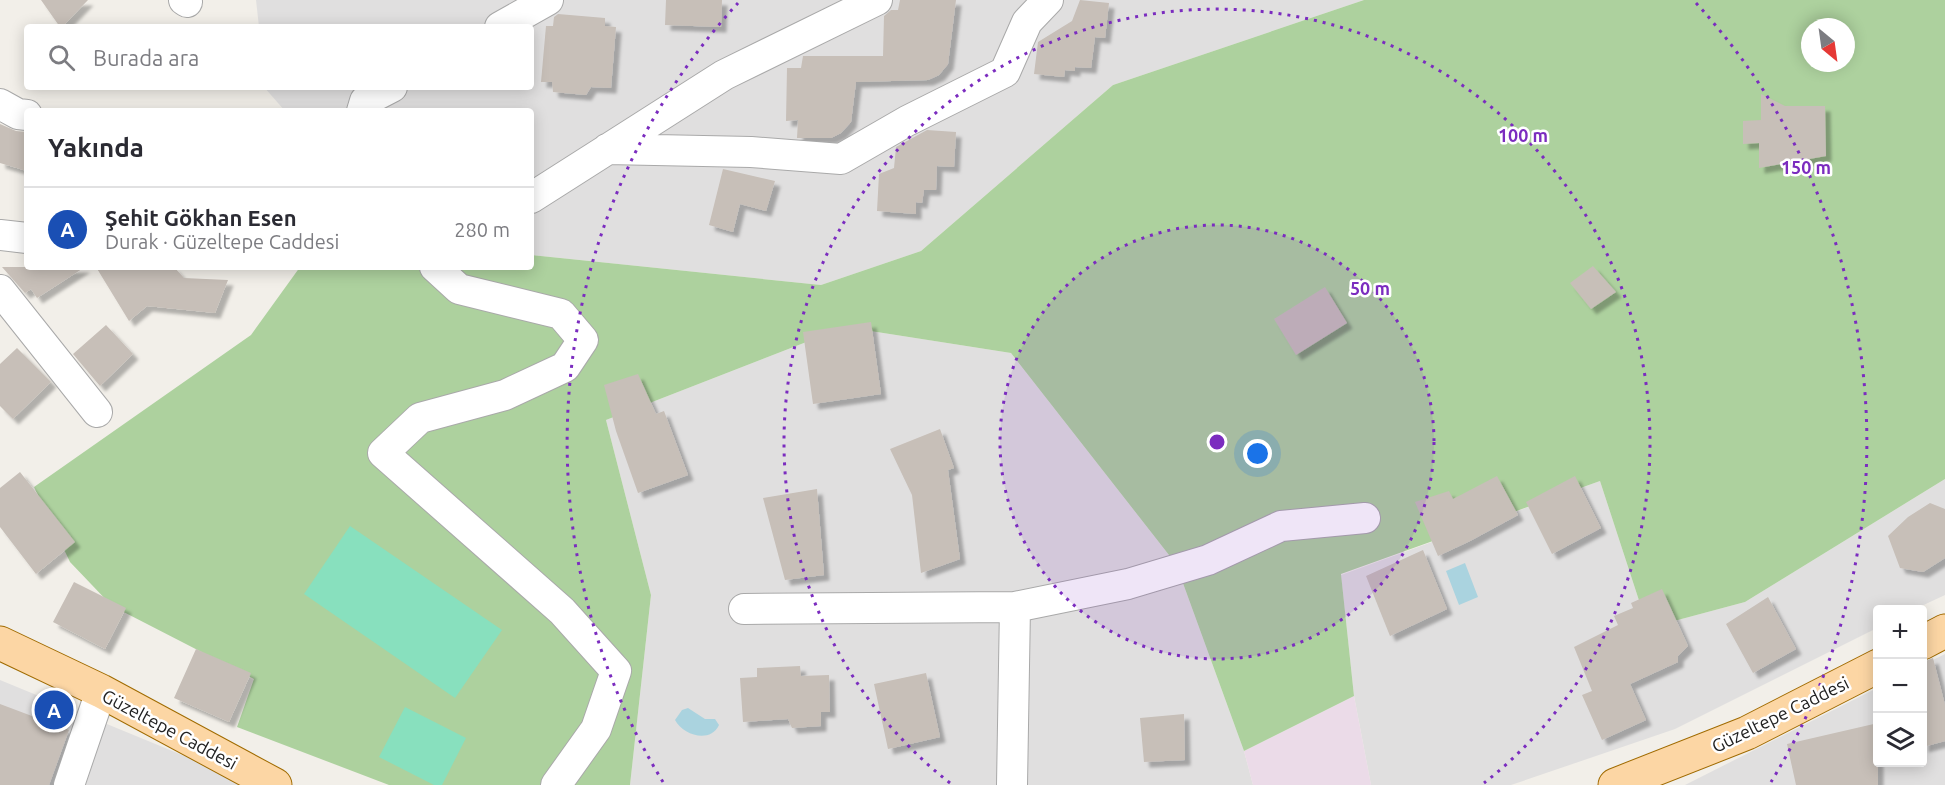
<!DOCTYPE html>
<html lang="tr">
<head>
<meta charset="utf-8">
<style>
	:root { --surface:#fff; --page:#f7f7f7; --text:#2b2b33; --muted:#7c7c81; --line:#e1e1e2; --accent:#d40000 }
	body { margin:0; font-family:Ubuntu,sans-serif; background:var(--page); color:var(--text) }
	.controls { position:absolute; right:18px; bottom:18px; display:grid; overflow:hidden; border-radius:6px; box-shadow:0 3px 15px #0003 }
	.controls button { width:54px; height:54px; display:grid; place-items:center; padding:0; border:0; border-bottom:2px solid var(--line); background:var(--surface); color:var(--text); font:30px sans-serif }
	.compass { position:absolute; left:1801px; top:18px; width:54px; height:54px; border-radius:50%; background:var(--surface); box-shadow:0 3px 15px #0003; rotate:151deg }
	.you { position:absolute; left:1258px; top:454px; width:21px; height:21px; margin:-15px; border:4px solid #fff; border-radius:50%; background:#1a73e8; box-shadow:0 0 0 9px #1a73e833 }
	.badge { display:grid; place-items:center; width:39px; height:39px; border-radius:50%; background:var(--accent); color:#fff; font-size:20px; font-weight:700 }
	.pin { position:absolute; translate:-50% -50%; border:3px solid #fff; box-shadow:0 2px 6px #0006 }
	.list { margin:0; padding:0; list-style:none }
	h2 { display:flex; justify-content:space-between; align-items:center; height:78px; margin:0; padding:0 24px; font-size:26px }
	h2 small { font-size:20px; font-weight:400; color:var(--muted) }
	.list li { display:grid; grid-template-columns:39px 1fr auto; gap:18px; align-items:center; box-sizing:border-box; height:84px; padding:0 24px; border-top:2px solid var(--line) }
	.list b { display:block; font-size:22px; white-space:nowrap }
	.list p { margin:0; font-size:20px; white-space:nowrap; color:var(--muted) }
	.list em { font-size:20px; font-style:normal; color:var(--muted) }
	.icon { flex:none; width:33px; height:33px; fill:none; stroke:currentColor; stroke-width:2; stroke-linecap:round; stroke-linejoin:round }
	.map { position:relative; flex:none; width:1945px; height:785px; overflow:hidden }
	.search { position:absolute; background:var(--surface); box-shadow:0 3px 15px #0003; left:24px; top:24px; width:510px; height:66px; display:flex; align-items:center; gap:15px; box-sizing:border-box; padding:0 21px; border-radius:6px; color:var(--muted); font-size:22px }
	.panel { position:absolute; background:var(--surface); box-shadow:0 3px 15px #0003; left:24px; top:108px; width:510px; height:162px; border-radius:6px }
	.map>svg:first-child { display:block }
</style>
</head>
<body>
<div class="map">
<svg width="1945" height="785" viewBox="0 0 1945 785">
	<defs>
		<filter id="shadow"><feDropShadow dx="5.5" dy="5.5" stdDeviation="1.5" flood-color="#0004"/></filter>
	</defs>
	<rect width="100%" height="100%" fill="#f2efe9"/>
	<path fill="#e0dfdf" d="M 256,0 L 1364,0 L 1113,85 L 921,251 L 821,285 L 531,255 L 531,111 L 285,111 L 264,87 L 531,87 L 531,27 L 259,27 Z
		M 845,327 L 1011,353 L 1176,564 L 1244,751 L 1253,785 L 630,785 L 651,595 L 606,420 Z
		M 1945,479 L 1945,595 L 1915,609 L 1878,610 L 1877,628 L 1675,729 L 1511,785 L 1371,785 L 1354,696 L 1341,575 L 1600,481 L 1648,628 L 1745,602 Z
		M 1945,654 L 1945,785 L 1685,785 L 1877,688 L 1878,762 L 1922,762 L 1923,665 Z
		M 0,680 L 255,785 L 0,785 Z"/>
	<path fill="#ebdbe8" d="M 1354,696 L 1371,785 L 1253,785 L 1244,751 Z"/>
	<path fill="#add19e" fill-rule="evenodd" d="M 1364,0 L 1945,0 L 1945,479 L 1745,602 L 1648,628 L 1600,481 L 1341,574 L 1354,696 L 1244,751 L 1176,564 L 1011,353 L 845,327 L 606,420 L 651,595 L 630,785 L 389,785 L 237,727 L 254,679 L 112,606 L 70,562 L 34,487 L 251,335 L 300,267 L 531,267 L 531,255 L 821,285 L 921,251 L 1113,85 ZM 1810,27 L 1846,27 L 1846,63 L 1810,63 Z"/>
	<path fill="#88e0be" d="M 350,526 L 502,630 L 455,698 L 304,594 Z
		M 405,707 L 466,738 L 442,785 L 434,785 L 379,757 Z"/>
	<path fill="#aad3df" d="M 1465,563 L 1478,597 L 1459,605 L 1446,571 Z
		M 688,708 L 705,719 L 715,719 L 719,725 C 710,744 683,735 675,720 L 682,710 Z"/>
	<path fill="#c7bfb8" filter="url(#shadow)" d="M 41,0 L 88,0 L 62,27 L 60,27 Z
		M 666,0 L 722,0 L 721,27 L 665,25 Z
		M 900,0 L 956,0 L 948,64 L 939,75 L 928,80 L 856,82 L 851,122 L 841,133 L 831,138 L 797,138 L 798,120 L 786,121 L 787,68 L 801,68 L 803,56 L 883,56 L 884,16 L 891,10 L 898,10 Z
		M 1080,0 L 1109,3 L 1105,38 L 1095,37 L 1091,68 L 1075,67 L 1075,71 L 1065,70 L 1064,77 L 1034,74 L 1038,42 L 1072,21 Z
		M 558,14 L 605,18 L 605,26 L 616,27 L 611,88 L 591,87 L 586,95 L 553,92 L 552,82 L 541,82 L 546,26 L 553,26 L 554,17 Z
		M 1761,94 L 1785,106 L 1825,106 L 1826,156 L 1759,168 L 1759,143 L 1743,144 L 1743,121 L 1761,120 Z
		M 0,124 L 16,131 L 27,132 L 27,171 L 0,163 Z
		M 927,130 L 956,132 L 954,167 L 937,166 L 936,190 L 924,190 L 922,203 L 916,202 L 916,214 L 877,211 L 879,174 L 894,168 L 896,147 Z
		M 723,169 L 775,181 L 766,211 L 740,204 L 733,232 L 709,225 Z
		M 1593,266 L 1616,292 L 1591,309 L 1570,283 Z
		M 2,267 L 85,267 L 37,298 L 31,289 L 25,293 Z
		M 96,267 L 174,267 L 184,278 L 228,280 L 215,313 L 147,306 L 129,321 Z
		M 1325,287 L 1347,323 L 1296,355 L 1274,319 Z
		M 871,322 L 881,394 L 813,404 L 803,332 Z
		M 106,325 L 133,354 L 100,386 L 73,354 Z
		M 17,348 L 51,382 L 13,419 L 0,406 L 0,364 Z
		M 638,374 L 656,414 L 664,411 L 688,475 L 638,493 L 616,431 L 604,385 Z
		M 940,429 L 954,468 L 948,470 L 960,559 L 921,573 L 912,495 L 890,449 Z
		M 20,472 L 75,542 L 36,574 L 0,527 L 0,488 Z
		M 1497,476 L 1518,515 L 1470,541 L 1438,556 L 1415,502 L 1449,491 L 1453,499 Z
		M 1575,476 L 1601,528 L 1552,554 L 1526,502 Z
		M 817,489 L 824,575 L 785,580 L 763,498 Z
		M 1930,503 L 1945,509 L 1945,558 L 1923,572 L 1900,568 L 1888,536 L 1908,517 Z
		M 1423,550 L 1447,609 L 1390,636 L 1366,576 Z
		M 74,582 L 126,608 L 105,649 L 53,622 Z
		M 1662,589 L 1688,646 L 1678,656 L 1678,662 L 1630,684 L 1646,720 L 1602,740 L 1582,695 L 1592,691 L 1574,647 L 1618,625 L 1614,616 L 1633,608 L 1631,603 Z
		M 1768,597 L 1796,649 L 1753,673 L 1726,624 Z
		M 196,649 L 251,673 L 229,722 L 174,698 Z
		M 1933,658 L 1945,705 L 1945,741 L 1923,747 L 1923,662 Z
		M 800,666 L 801,676 L 829,675 L 830,712 L 821,712 L 821,726 L 792,728 L 788,719 L 743,722 L 740,678 L 757,677 L 757,668 Z
		M 926,673 L 940,737 L 888,749 L 874,684 Z
		M 0,704 L 69,730 L 49,785 L 0,785 Z
		M 1184,714 L 1185,760 L 1144,762 L 1140,718 Z
		M 1878,723 L 1878,785 L 1796,785 L 1787,744 Z"/>
	<g fill="none" stroke-linecap="round" stroke-linejoin="round">
		<g stroke="#a9a9a9" stroke-width="32">
			<path id="minor" d="M 184,0 L 187,2
				M 500,27 L 548,0
				M 0,104 L 18,114 L 27,115
				M 362,111 L 365,101 L 392,87
				M 607,149 L 751,152 L 841,159 L 907,121 L 1005,72 L 1027,22 L 1048,0
				M 531,198 L 724,75 L 877,0
				M 0,235 L 27,238
				M 435,267 L 459,289 L 561,314 L 583,340 L 565,367 L 505,395 L 420,418 L 383,453 L 562,611 L 616,671 L 596,729 L 556,785
				M 0,290 L 97,412
				M 1015,607 L 1128,584 L 1208,560 L 1281,526 L 1365,518
				M 744,609 L 1015,607 L 1012,785
				M 69,785 L 101,691"/>
		</g>
		<g stroke="#a06b00" stroke-width="35">
			<path id="major" d="M 0,643 L 101,691 L 275,785
				M 1922,643 L 1945,631
				M 1615,785 L 1747,733 L 1878,666"/>
		</g>
		<use href="#minor" stroke="#fff" stroke-width="30"/>
		<use href="#major" stroke="#fcd6a4" stroke-width="33"/>
	</g>
	<circle cx="1217" cy="442" r="217" fill="#7b2cbf" fill-opacity=".12"/>
	<g fill="none" stroke="#7b2cbf" stroke-width="3" stroke-dasharray="3 6">
		<circle cx="1217" cy="442" r="217"/>
		<path d="M950 783A433 433 0 1 1 1484 783"/>
		<path d="M663 782A650 650 0 0 1 738 3M1696 3A650 650 0 0 1 1771 782"/>
	</g>
	<g text-anchor="middle" dominant-baseline="central" stroke-width="5" stroke-linejoin="round" paint-order="stroke">
		<g font-size="18" fill="#222" stroke="#fff">
			<text transform="translate(1780 714) rotate(-26)">Güzeltepe Caddesi</text>
			<text transform="translate(170 729) rotate(28)">Güzeltepe Caddesi</text>
		</g>
	</g>
	<circle cx="1217" cy="442" r="9" fill="#7b2cbf" stroke="#fff" stroke-width="3"/>
	<g font-size="18" text-anchor="middle" font-weight="bold" fill="#7b2cbf" stroke="#fff" stroke-width="5" stroke-linejoin="round" paint-order="stroke">
		<text x="1523" y="142">100 m</text>
		<text x="1806" y="174">150 m</text>
		<text x="1370" y="295">50 m</text>
	</g>
</svg>
<div class="controls">
<button>+</button>
<button>−</button>
<button><svg class="icon" aria-label="layers" viewBox="0 0 24 24"><path d="M12 4l9 5-9 5-9-5zM3 14l9 5 9-5"/></svg></button>
</div>
<svg class="compass" viewBox="-18 -18 36 36"><path d="M0-13l5 13h-10z" fill="#e53935"/><path d="M0 13l5-13h-10z" fill="#7c7c81"/></svg>
<div class="you"></div>
<div class="pin badge" style="left:54px;top:710px;background:#1a4fb4">A</div>
<div class="search"><svg class="icon" aria-label="search" viewBox="0 0 24 24"><circle cx="10" cy="10" r="6"/><path d="M15 15l6 6"/></svg>Burada ara</div>
<section class="panel">
<h2>Yakında<small></small></h2>
<ul class="list">
<li><span class="badge" style="background:#1a4fb4">A</span><div><b>Şehit Gökhan Esen</b><p>Durak · Güzeltepe Caddesi</p></div><em>280 m</em></li>
</ul>
</section>
</div>
</body>
</html>
